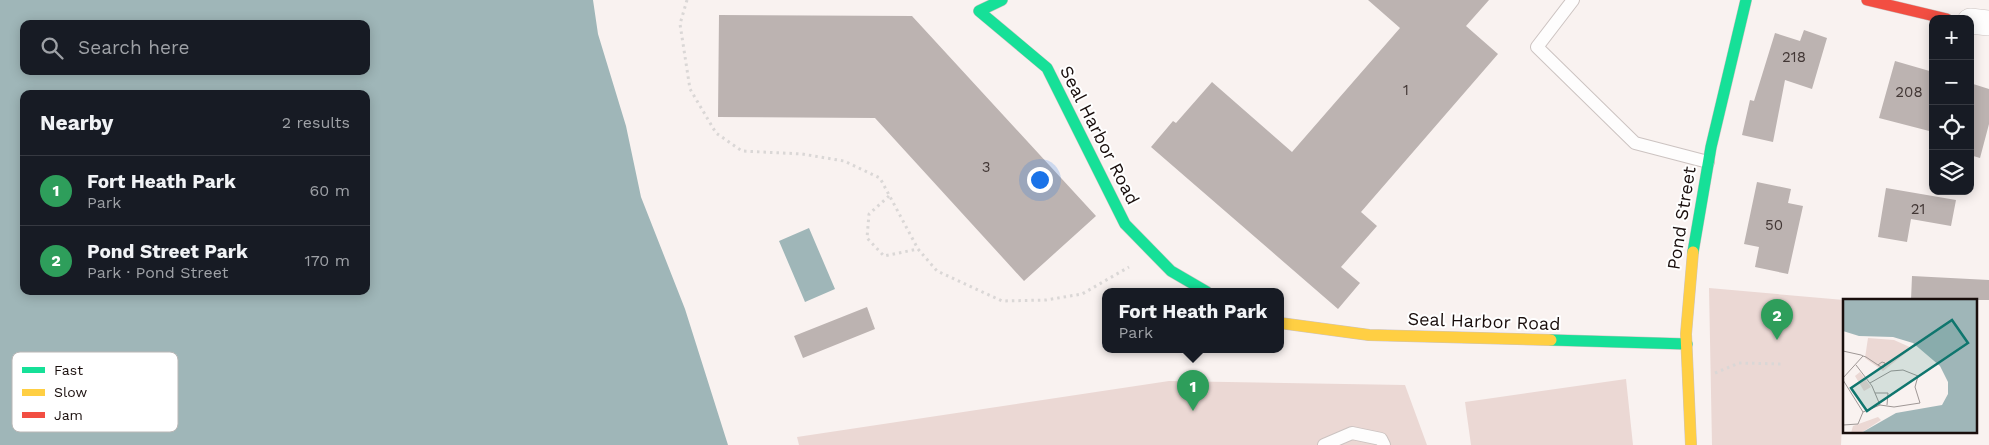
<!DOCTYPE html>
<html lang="en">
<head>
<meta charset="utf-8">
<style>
	:root { --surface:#171b24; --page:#20242c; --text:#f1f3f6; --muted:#9ea1a6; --line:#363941; --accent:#b3b0b1 }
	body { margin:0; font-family:"Work Sans",sans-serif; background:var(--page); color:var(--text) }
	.controls { position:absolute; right:15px; top:15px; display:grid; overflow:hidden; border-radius:10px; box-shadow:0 2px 12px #0003 }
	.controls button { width:45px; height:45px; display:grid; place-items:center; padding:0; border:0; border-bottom:1px solid var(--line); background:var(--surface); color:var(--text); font:25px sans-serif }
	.you { position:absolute; left:1039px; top:179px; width:18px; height:18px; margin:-12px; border:4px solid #fff; border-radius:50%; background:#1a73e8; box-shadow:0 0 0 8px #1a73e833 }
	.badge { display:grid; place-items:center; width:32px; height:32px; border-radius:50%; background:var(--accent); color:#fff; font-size:16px; font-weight:700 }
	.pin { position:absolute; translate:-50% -41px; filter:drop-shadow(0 1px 2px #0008) }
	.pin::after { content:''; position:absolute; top:26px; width:18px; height:15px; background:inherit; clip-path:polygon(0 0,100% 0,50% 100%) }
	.popup { position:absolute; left:1102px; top:288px; width:182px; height:65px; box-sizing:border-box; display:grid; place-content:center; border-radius:10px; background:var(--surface); filter:drop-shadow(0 1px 4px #0005); font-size:16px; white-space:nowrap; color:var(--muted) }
	.popup b { font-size:19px; color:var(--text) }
	.popup::after { content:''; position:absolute; left:50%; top:100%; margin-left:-10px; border:10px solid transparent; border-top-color:var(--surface) }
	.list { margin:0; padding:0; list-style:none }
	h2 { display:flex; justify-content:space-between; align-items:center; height:65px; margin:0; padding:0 20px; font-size:21px }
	h2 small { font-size:16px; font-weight:400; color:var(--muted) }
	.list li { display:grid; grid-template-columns:32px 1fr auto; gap:15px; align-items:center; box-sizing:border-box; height:70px; padding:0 20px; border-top:1px solid var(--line) }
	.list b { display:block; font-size:19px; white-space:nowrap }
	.list p { margin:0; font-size:16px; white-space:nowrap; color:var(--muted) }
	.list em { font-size:16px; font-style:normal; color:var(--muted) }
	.icon { flex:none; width:28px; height:28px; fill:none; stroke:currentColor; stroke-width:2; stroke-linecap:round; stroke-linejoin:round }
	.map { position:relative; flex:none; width:1989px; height:445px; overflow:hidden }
	.search { position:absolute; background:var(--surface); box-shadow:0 2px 12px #0003; left:20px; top:20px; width:350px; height:55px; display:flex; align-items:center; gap:12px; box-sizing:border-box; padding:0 18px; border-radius:10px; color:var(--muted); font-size:19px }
	.panel { position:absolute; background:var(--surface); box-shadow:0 2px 12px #0003; left:20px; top:90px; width:350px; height:205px; border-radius:10px }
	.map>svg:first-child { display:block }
</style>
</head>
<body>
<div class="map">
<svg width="1989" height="445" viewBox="0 0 1989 445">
	<rect width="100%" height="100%" fill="#f9f2f0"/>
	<path fill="#ebd8d4" d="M 1709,288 L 1844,300 L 1844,380 L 1841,445 L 1712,445 Z
		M 1626,379 L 1633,445 L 1471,445 L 1465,402 Z
		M 1169,381 L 1405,385 L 1427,445 L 799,445 L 797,437 Z"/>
	<path fill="#9fb6b8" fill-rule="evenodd" d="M 0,0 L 593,0 L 598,34 L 626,126 L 641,197 L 685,309 L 728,445 L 0,445 ZM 24,24 L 366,24 L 366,71 L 24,71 ZM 24,94 L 366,94 L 366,291 L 24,291 Z
		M 809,228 L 835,289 L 805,302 L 779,241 Z"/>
	<path fill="#bcb3b1" d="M 1368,0 L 1489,0 L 1466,26 L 1498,54 L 1361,212 L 1377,226 L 1341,267 L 1360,283 L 1338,309 L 1151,147 L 1173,121 L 1176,123 L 1212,82 L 1292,152 L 1400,28 Z
		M 719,15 L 912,16 L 1096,216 L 1024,281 L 875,118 L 718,117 Z
		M 1804,30 L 1827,38 L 1812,89 L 1785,80 L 1773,142 L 1742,135 L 1750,100 L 1754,101 L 1775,33 L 1800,41 Z
		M 1895,61 L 1933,72 L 1933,132 L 1879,118 Z
		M 1970,83 L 1989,89 L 1989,124 L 1980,158 L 1970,155 Z
		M 1757,182 L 1791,189 L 1788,203 L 1803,206 L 1788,274 L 1755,267 L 1759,247 L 1744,244 Z
		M 1886,188 L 1956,200 L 1951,226 L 1911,219 L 1907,242 L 1878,237 Z
		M 1912,276 L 1989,280 L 1989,300 L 1911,300 Z
		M 867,307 L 875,329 L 803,358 L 794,336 Z"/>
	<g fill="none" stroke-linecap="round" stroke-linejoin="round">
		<g stroke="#ccc3c1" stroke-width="14">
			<path id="lane" d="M 1573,0 L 1537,47 L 1635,143 L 1708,162
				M 1324,445 L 1352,433 L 1381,439 L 1384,445"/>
		</g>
		<g stroke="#ccc3c1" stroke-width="26">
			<path id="street" d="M 1970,21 L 1989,23"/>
		</g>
		<g stroke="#ccc3c1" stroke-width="12">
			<path id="fast" d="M 1002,0 L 979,11 L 1047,68 L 1125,224 L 1171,271 L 1207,292
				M 1693,252 L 1711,147 L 1746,0
				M 1551,340 L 1687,344"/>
		</g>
		<g stroke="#ccc3c1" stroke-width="12">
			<path id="slow" d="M 1280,323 L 1369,335 L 1551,340
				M 1691,445 L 1686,334 L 1693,252"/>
		</g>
		<g stroke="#ccc3c1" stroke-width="12">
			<path id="jam" d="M 1867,0 L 1947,19"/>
		</g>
		<path stroke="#dad7d6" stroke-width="3" stroke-dasharray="2.5 4" stroke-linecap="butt" d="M 687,0 L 680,24 L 690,89 L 716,133 L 742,151 L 802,154 L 844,161 L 880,178 L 918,249 L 937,271 L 1002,301 L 1046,300 L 1082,294 L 1129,267
			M 889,196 L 869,214 L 867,238 L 884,256 L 918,249
			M 1715,373 L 1739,363 L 1781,364"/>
		<use href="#lane" stroke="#fefdfd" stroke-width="12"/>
		<use href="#street" stroke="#fefdfd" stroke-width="25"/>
		<use href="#fast" stroke="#16e098" stroke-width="11"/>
		<use href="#slow" stroke="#ffcf43" stroke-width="11"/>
		<use href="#jam" stroke="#f24e42" stroke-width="11"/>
	</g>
	<g text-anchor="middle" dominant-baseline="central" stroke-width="4" stroke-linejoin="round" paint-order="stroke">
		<g font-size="15" fill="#423735">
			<text x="1794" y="57">218</text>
			<text x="1406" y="90">1</text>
			<text x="1909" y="92">208</text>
			<text x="986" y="167">3</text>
			<text x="1918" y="209">21</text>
			<text x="1774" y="225">50</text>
		</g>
		<g font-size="18" fill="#190e0c" stroke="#fff">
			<text transform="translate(1100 135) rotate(63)">Seal Harbor Road</text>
			<text transform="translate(1681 218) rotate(-81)">Pond Street</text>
			<text transform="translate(1484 321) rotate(2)">Seal Harbor Road</text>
		</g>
	</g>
	<g transform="translate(1843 299)">
		<rect width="134" height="134" fill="#f9f2f0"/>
		<path d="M 25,39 L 51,41 L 69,49 L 40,72 L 22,59 ZM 17,73 L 28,88 L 21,92 L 12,77 ZM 35,118 L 38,121 L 18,134 L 8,134 L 10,127 Z" fill="#ebd8d4"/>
		<path d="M 0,0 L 134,0 L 134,134 L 18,134 L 53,114 L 99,106 L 105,95 L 105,83 L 97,67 L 70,44 L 50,38 L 16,37 L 0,32 Z" fill="#9fb6b8"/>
		<path fill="none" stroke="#9f9795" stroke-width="1" d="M 0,52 L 18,56 L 20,57 L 23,58 L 35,66 L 40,69 L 42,64 L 39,63 L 35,66M 13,66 L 29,87 L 37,106M 0,79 L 20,57M 0,81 L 20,113M 32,94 L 45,94 L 44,106M 0,126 L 15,125 L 20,113 L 37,106 L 51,108 L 77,104 L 72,88 L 75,77 L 60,71 L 48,72 L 27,84"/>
		<path fill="#0f766e" fill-opacity="0.15" stroke="#0f766e" stroke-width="2.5" d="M 109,21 L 125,44 L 24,112 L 8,89 Z"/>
		<rect width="134" height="134" fill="none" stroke="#190e0c" stroke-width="2.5"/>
	</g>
	<rect x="12" y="352" width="166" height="80" rx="8" fill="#fff" stroke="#bab7b6" stroke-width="1"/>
	<rect x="22" y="367" width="23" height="6" fill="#16e098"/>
	<rect x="22" y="389" width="23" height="7" fill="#ffcf43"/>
	<rect x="22" y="412" width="23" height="6" fill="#f24e42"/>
	<g font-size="14" fill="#190e0c">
		<text x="54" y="375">Fast</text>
		<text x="54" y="397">Slow</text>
		<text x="54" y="420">Jam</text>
	</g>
</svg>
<div class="controls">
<button>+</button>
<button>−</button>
<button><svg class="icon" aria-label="locate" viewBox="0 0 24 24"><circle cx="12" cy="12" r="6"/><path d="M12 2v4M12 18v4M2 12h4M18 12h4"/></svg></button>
<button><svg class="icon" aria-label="layers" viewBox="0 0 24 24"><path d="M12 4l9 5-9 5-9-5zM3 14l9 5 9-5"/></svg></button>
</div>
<div class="you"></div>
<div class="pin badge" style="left:1193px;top:411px;background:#2e9e5b">1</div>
<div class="popup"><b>Fort Heath Park</b>Park</div>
<div class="pin badge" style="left:1777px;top:340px;background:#2e9e5b">2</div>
<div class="search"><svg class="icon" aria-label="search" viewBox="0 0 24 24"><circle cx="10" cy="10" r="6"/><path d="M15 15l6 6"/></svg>Search here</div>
<section class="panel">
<h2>Nearby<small>2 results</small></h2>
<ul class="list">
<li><span class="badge" style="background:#2e9e5b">1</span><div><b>Fort Heath Park</b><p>Park</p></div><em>60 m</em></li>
<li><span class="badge" style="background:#2e9e5b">2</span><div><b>Pond Street Park</b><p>Park · Pond Street</p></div><em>170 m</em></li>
</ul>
</section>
</div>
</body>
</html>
